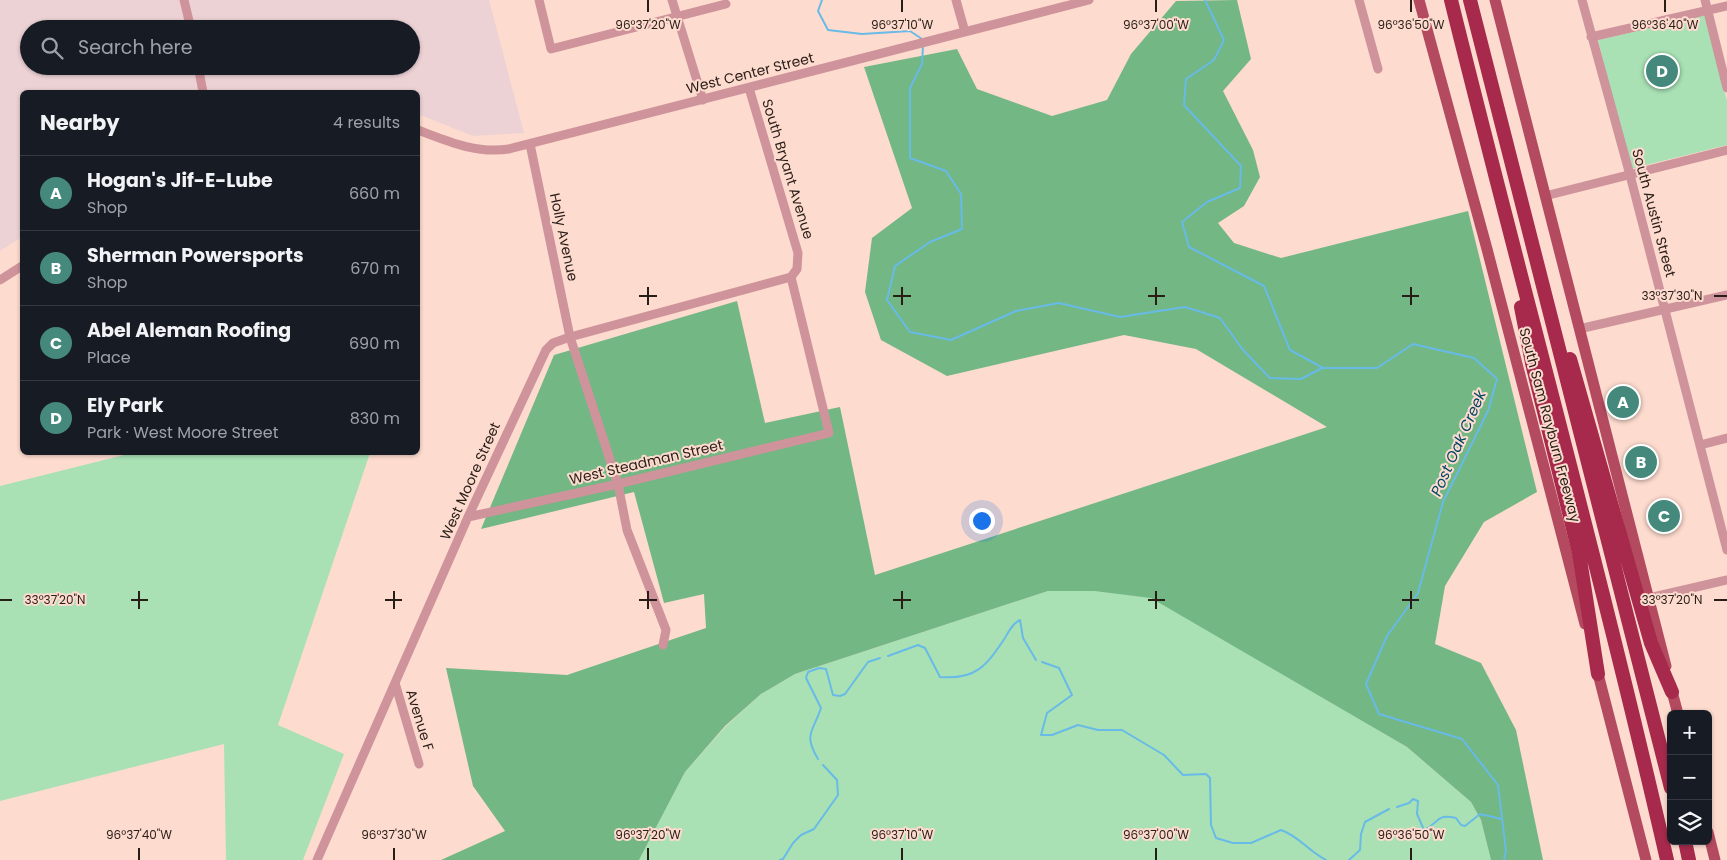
<!DOCTYPE html>
<html lang="en">
<head>
<meta charset="utf-8">
<style>
	:root { --surface:#171b24; --page:#242831; --text:#f1f3f6; --muted:#9ea1a6; --line:#363941; --accent:#45897d }
	body { margin:0; font-family:Poppins,sans-serif; background:var(--page); color:var(--text) }
	.controls { position:absolute; right:15px; bottom:15px; display:grid; overflow:hidden; border-radius:8px; box-shadow:0 1px 4px #0004 }
	.controls button { width:45px; height:45px; display:grid; place-items:center; padding:0; border:0; border-bottom:1px solid var(--line); background:var(--surface); color:var(--text); font:25px sans-serif }
	.you { position:absolute; left:981px; top:520px; width:18px; height:18px; margin:-12px; border:4px solid #fff; border-radius:50%; background:#1a73e8; box-shadow:0 0 0 8px #1a73e833 }
	.badge { display:grid; place-items:center; width:32px; height:32px; border-radius:50%; background:var(--accent); color:#fff; font-size:16px; font-weight:700 }
	.pin { position:absolute; translate:-50% -50%; border:2px solid #fff; box-shadow:0 1px 5px #0006 }
	.list { margin:0; padding:0; list-style:none }
	h2 { display:flex; justify-content:space-between; align-items:center; height:65px; margin:0; padding:0 20px; font-size:21px }
	h2 small { font-size:16px; font-weight:400; color:var(--muted) }
	.list li { display:grid; grid-template-columns:32px 1fr auto; gap:15px; align-items:center; box-sizing:border-box; height:75px; padding:0 20px; border-top:1px solid var(--line) }
	.list b { display:block; font-size:19px; white-space:nowrap }
	.list p { margin:0; font-size:16px; white-space:nowrap; color:var(--muted) }
	.list em { font-size:16px; font-style:normal; color:var(--muted) }
	.icon { flex:none; width:28px; height:28px; fill:none; stroke:currentColor; stroke-width:2; stroke-linecap:round; stroke-linejoin:round }
	.map { position:relative; flex:none; width:1727px; height:860px; overflow:hidden }
	.search { position:absolute; background:var(--surface); box-shadow:0 1px 4px #0004; left:20px; top:20px; width:400px; height:55px; display:flex; align-items:center; gap:12px; box-sizing:border-box; padding:0 18px; border-radius:28px; color:var(--muted); font-size:19px }
	.panel { position:absolute; background:var(--surface); box-shadow:0 1px 4px #0004; left:20px; top:90px; width:400px; height:365px; border-radius:8px }
	.map>svg:first-child { display:block }
</style>
</head>
<body>
<div class="map">
<svg width="1727" height="860" viewBox="0 0 1727 860">
	<rect width="100%" height="100%" fill="#fddbce"/>
	<path fill="#ecd2d5" fill-rule="evenodd" d="M 0,0 L 489,0 L 524,133 L 473,136 L 418,114 L 418,92 L 22,92 L 22,237 L 0,251 ZM 29,29 L 411,29 L 411,66 L 29,66 Z"/>
	<path fill="#a9e1b5" d="M 1706,15 L 1727,101 L 1727,145 L 1630,169 L 1598,40 Z
		M 132,453 L 370,453 L 278,725 L 344,754 L 303,860 L 226,860 L 224,744 L 0,801 L 0,486 Z
		M 1048,591 L 1094,591 L 1151,597 L 1407,747 L 1471,802 L 1481,820 L 1491,860 L 639,860 L 685,772 L 726,726 L 761,694 L 795,674 Z"/>
	<path fill="#72b784" d="M 1237,0 L 1251,59 L 1223,91 L 1253,150 L 1260,177 L 1244,206 L 1218,223 L 1234,243 L 1281,258 L 1468,211 L 1537,492 L 1484,522 L 1445,586 L 1435,644 L 1481,663 L 1516,730 L 1543,860 L 1491,860 L 1481,820 L 1471,802 L 1407,747 L 1151,598 L 1094,591 L 1048,591 L 795,674 L 761,694 L 725,726 L 685,772 L 639,860 L 441,860 L 505,831 L 473,786 L 446,668 L 567,675 L 706,628 L 704,594 L 664,603 L 634,492 L 481,529 L 554,355 L 737,301 L 765,423 L 840,407 L 875,575 L 1327,427 L 1196,349 L 1124,335 L 947,376 L 881,340 L 865,292 L 872,238 L 912,208 L 864,67 L 957,49 L 977,89 L 1052,116 L 1107,100 L 1131,54 L 1176,1 Z"/>
	<g fill="none" stroke-linecap="round" stroke-linejoin="round">
		<path stroke="#68bae7" stroke-width="2" d="M 822,0 L 818,11 L 828,30 L 862,34 L 910,31 L 922,39
			M 1205,0 L 1224,40 L 1214,60 L 1186,79 L 1184,105 L 1241,166 L 1240,188 L 1207,202 L 1182,222 L 1189,247 L 1264,286 L 1290,350 L 1323,368 L 1377,368 L 1413,344 L 1474,358 L 1497,379 L 1488,411 L 1443,502 L 1418,593 L 1387,636 L 1366,684 L 1379,714 L 1462,739 L 1498,785 L 1506,851 L 1504,860
			M 923,46 L 922,64 L 910,88 L 910,158 L 946,171 L 961,194 L 962,229 L 930,242 L 895,266 L 887,300 L 910,332 L 951,340 L 1016,311 L 1059,303 L 1120,317 L 1185,307 L 1220,318 L 1243,350 L 1270,378 L 1301,379 L 1322,368
			M 888,656 L 918,645 L 925,648 L 940,677 C 976,680 986,666 1005,638 C 1009,631 1013,623 1020,620 L 1023,638 L 1036,660
			M 1042,662 L 1059,668 L 1072,695 L 1047,713 L 1041,735 L 1052,735 L 1078,725 L 1098,730 L 1122,730 L 1164,755 L 1183,775 L 1206,774 L 1210,778 L 1211,825 L 1216,838 L 1233,843 L 1251,843 L 1281,830 C 1299,836 1308,851 1326,860
			M 818,759 C 803,734 813,732 821,708 L 806,678 L 808,672 L 819,668 L 826,669 L 833,695 L 840,696 L 845,694 L 868,662 L 880,658
			M 1397,807 L 1409,803 L 1413,799 L 1418,801 L 1417,814 L 1424,830 C 1439,824 1435,813 1456,818 L 1461,825 L 1465,826 L 1480,814 L 1502,819
			M 780,860 L 783,859 L 793,843 L 801,835 L 814,829 L 838,795 L 837,780 L 823,765
			M 1349,860 L 1360,850 L 1361,834 L 1365,822 L 1389,809"/>
		<path stroke="#cf939b" stroke-width="9" d="M 184,0 L 191,29
			M 539,0 L 551,49 L 726,4
			M 672,0 L 703,100
			M 956,0 L 965,32
			M 1359,0 L 1378,69
			M 1582,0 L 1630,175 L 1727,550
			M 1705,0 L 1727,88
			M 1591,37 L 1727,6
			M 198,66 L 203,92
			M 418,130 C 447,141 476,154 509,149 L 1089,0
			M 530,144 L 570,337 L 618,484 L 627,530 L 666,630 L 663,645
			M 1545,196 L 1727,150
			M 0,280 L 22,266
			M 1579,329 L 1727,295
			M 1700,445 L 1727,438
			M 468,517 L 618,484 L 829,433 L 791,277 L 797,269 L 798,253 L 749,88
			M 1649,598 L 1727,580
			M 395,683 L 419,764
			M 317,860 L 468,517 L 546,350 L 553,343 L 570,337 L 791,277"/>
		<path stroke="#b44a60" stroke-width="11" d="M 1419,0 L 1487,249 L 1585,624
			M 1495,0 L 1666,666
			M 1596,666 L 1646,860
			M 1670,684 L 1678,714
			M 1708,832 L 1715,860"/>
		<path stroke="#a7294b" stroke-width="14" d="M 1451,0 C 1522,287 1601,572 1667,860
			M 1470,0 L 1671,788
			M 1521,307 L 1532,363 L 1579,553 L 1598,674
			M 1570,359 L 1651,643 L 1672,692
			M 1685,841 L 1689,860"/>
	</g>
	<path fill="none" stroke="#291d18" stroke-width="2" d="M 648,0 L 648,12M 902,0 L 902,12M 1156,0 L 1156,12M 1411,0 L 1411,12M 1665,0 L 1665,12M 648,287 L 648,305M 902,287 L 902,305M 1156,287 L 1156,305M 1411,287 L 1411,305M 639,296 L 657,296M 893,296 L 911,296M 1148,296 L 1165,296M 1402,296 L 1419,296M 1714,296 L 1727,296M 139,591 L 139,609M 394,591 L 394,609M 648,591 L 648,609M 902,591 L 902,609M 1156,591 L 1156,609M 1411,591 L 1411,609M 0,600 L 12,600M 131,600 L 148,600M 385,600 L 402,600M 639,600 L 657,600M 893,600 L 911,600M 1148,600 L 1165,600M 1402,600 L 1419,600M 1714,600 L 1727,600M 139,848 L 139,860M 394,848 L 394,860M 648,848 L 648,860M 902,848 L 902,860M 1156,848 L 1156,860M 1411,848 L 1411,860"/>
	<g text-anchor="middle" dominant-baseline="central" stroke-width="4" stroke-linejoin="round" paint-order="stroke">
		<g font-size="14" fill="#291d18" stroke="#fddbce">
			<text transform="translate(750 73) rotate(-14)">West Center Street</text>
			<text transform="translate(788 169) rotate(73)">South Bryant Avenue</text>
			<text transform="translate(1654 213) rotate(75)">South Austin Street</text>
			<text transform="translate(564 237) rotate(78)">Holly Avenue</text>
			<text transform="translate(1550 425) rotate(75)">South Sam Rayburn Freeway</text>
			<text transform="translate(646 462) rotate(-13)">West Steadman Street</text>
			<text transform="translate(470 481) rotate(-66)">West Moore Street</text>
			<text transform="translate(420 720) rotate(73)">Avenue F</text>
		</g>
		<g font-size="15" font-style="italic" fill="#004866" stroke="#fddbce">
			<text transform="translate(1458 443) rotate(-66)">Post Oak Creek</text>
		</g>
	</g>
	<g font-size="12" text-anchor="middle" fill="#291d18" stroke="#fddbce" stroke-width="4" stroke-linejoin="round" paint-order="stroke">
		<text x="648" y="29">96°37'20"W</text>
		<text x="902" y="29">96°37'10"W</text>
		<text x="1156" y="29">96°37'00"W</text>
		<text x="1411" y="29">96°36'50"W</text>
		<text x="1665" y="29">96°36'40"W</text>
		<text x="1672" y="300">33°37'30"N</text>
		<text x="55" y="604">33°37'20"N</text>
		<text x="1672" y="604">33°37'20"N</text>
		<text x="139" y="839">96°37'40"W</text>
		<text x="394" y="839">96°37'30"W</text>
		<text x="648" y="839">96°37'20"W</text>
		<text x="902" y="839">96°37'10"W</text>
		<text x="1156" y="839">96°37'00"W</text>
		<text x="1411" y="839">96°36'50"W</text>
	</g>
</svg>
<div class="controls">
<button>+</button>
<button>−</button>
<button><svg class="icon" aria-label="layers" viewBox="0 0 24 24"><path d="M12 4l9 5-9 5-9-5zM3 14l9 5 9-5"/></svg></button>
</div>
<div class="you"></div>
<div class="pin badge" style="left:1623px;top:402px">A</div>
<div class="pin badge" style="left:1641px;top:462px">B</div>
<div class="pin badge" style="left:1664px;top:516px">C</div>
<div class="pin badge" style="left:1662px;top:71px">D</div>
<div class="search"><svg class="icon" aria-label="search" viewBox="0 0 24 24"><circle cx="10" cy="10" r="6"/><path d="M15 15l6 6"/></svg>Search here</div>
<section class="panel">
<h2>Nearby<small>4 results</small></h2>
<ul class="list">
<li><span class="badge">A</span><div><b>Hogan's Jif-E-Lube</b><p>Shop</p></div><em>660 m</em></li>
<li><span class="badge">B</span><div><b>Sherman Powersports</b><p>Shop</p></div><em>670 m</em></li>
<li><span class="badge">C</span><div><b>Abel Aleman Roofing</b><p>Place</p></div><em>690 m</em></li>
<li><span class="badge">D</span><div><b>Ely Park</b><p>Park · West Moore Street</p></div><em>830 m</em></li>
</ul>
</section>
</div>
</body>
</html>
